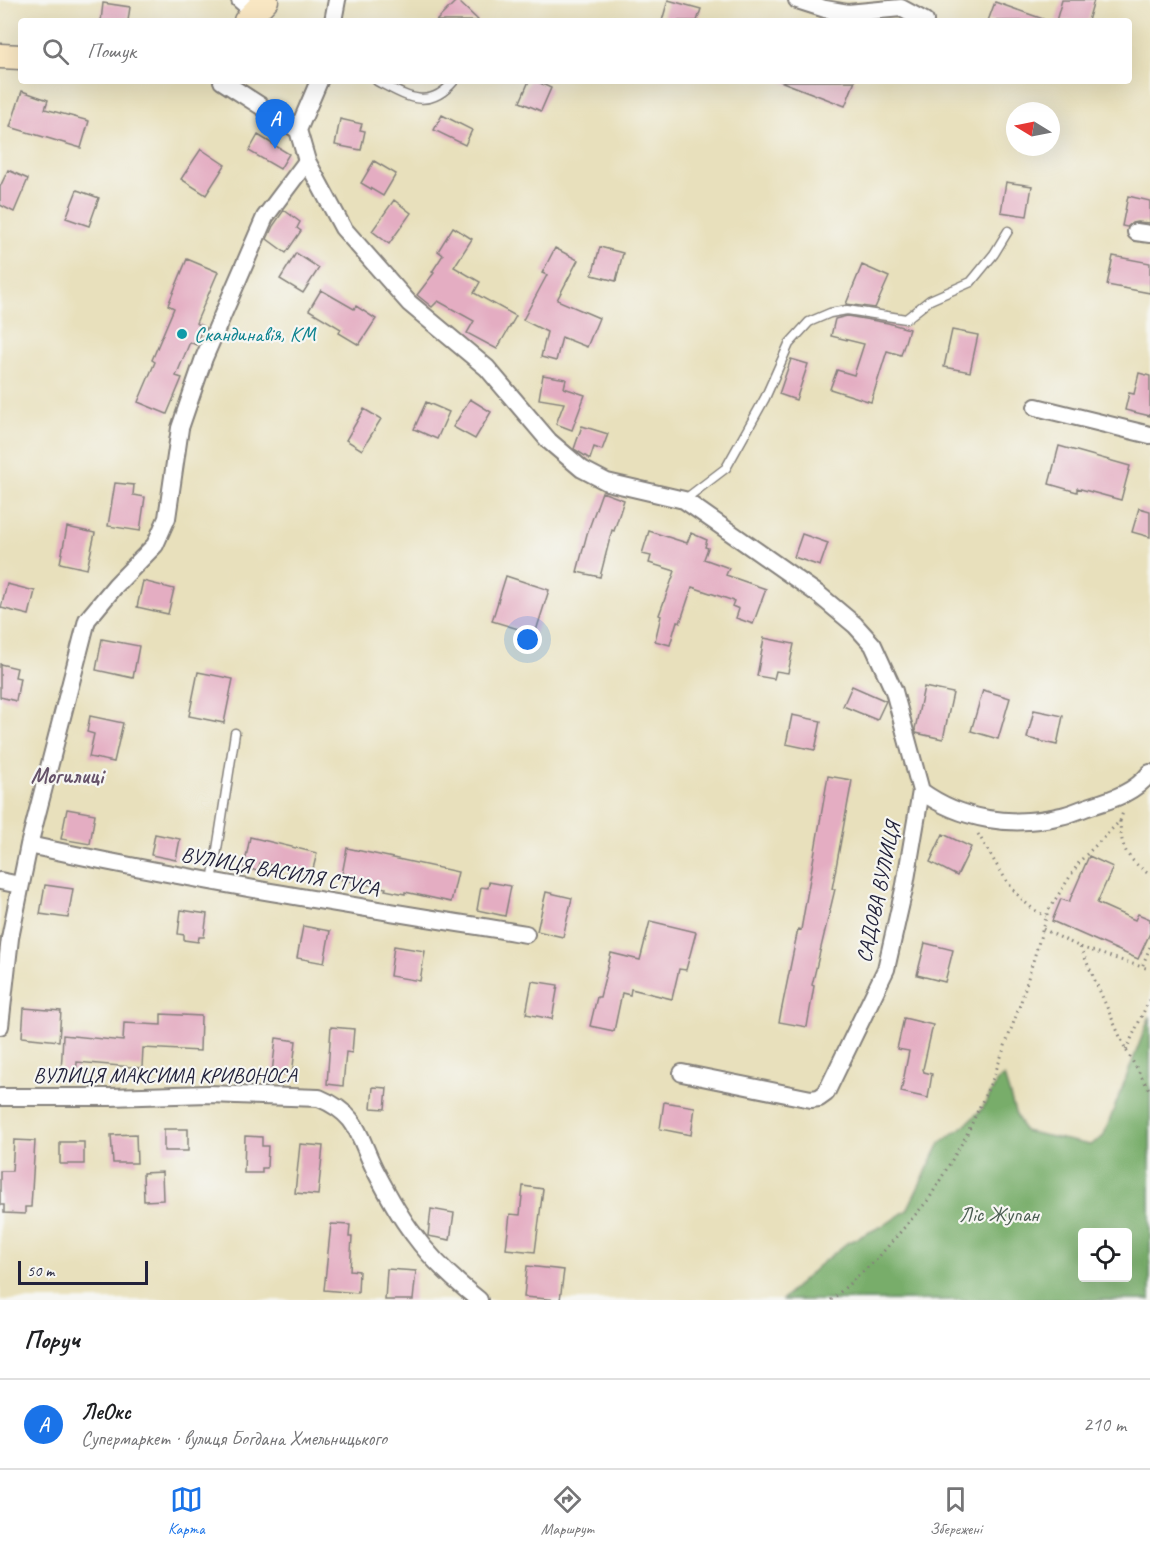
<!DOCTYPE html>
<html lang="uk">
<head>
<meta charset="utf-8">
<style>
	:root { --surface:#fff; --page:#f6f6f6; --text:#202124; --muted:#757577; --line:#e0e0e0; --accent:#1a73e8 }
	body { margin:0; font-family:Caveat,sans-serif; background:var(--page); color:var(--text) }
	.controls { position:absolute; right:18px; bottom:18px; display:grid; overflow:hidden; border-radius:6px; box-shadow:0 6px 24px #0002 }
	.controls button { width:54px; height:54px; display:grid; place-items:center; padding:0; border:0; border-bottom:2px solid var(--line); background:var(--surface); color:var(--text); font:30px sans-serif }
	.compass { position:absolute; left:1006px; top:102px; width:54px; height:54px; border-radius:50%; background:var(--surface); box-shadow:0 6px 24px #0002; rotate:280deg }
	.scale { position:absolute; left:18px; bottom:15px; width:130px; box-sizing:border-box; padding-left:6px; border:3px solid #22223b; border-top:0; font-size:16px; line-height:21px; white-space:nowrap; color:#22223b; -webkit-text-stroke:4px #f6f6f2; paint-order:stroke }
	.you { position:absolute; left:528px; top:640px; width:21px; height:21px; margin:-15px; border:4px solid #fff; border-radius:50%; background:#1a73e8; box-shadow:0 0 0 9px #1a73e833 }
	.badge { display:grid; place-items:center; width:39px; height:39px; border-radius:50%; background:var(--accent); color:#fff; font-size:20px; font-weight:700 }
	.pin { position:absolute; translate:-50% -50px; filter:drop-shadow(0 2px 3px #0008) }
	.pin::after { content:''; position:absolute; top:32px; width:21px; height:18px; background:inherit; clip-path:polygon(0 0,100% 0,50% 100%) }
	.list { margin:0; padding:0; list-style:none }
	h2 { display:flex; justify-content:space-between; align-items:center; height:78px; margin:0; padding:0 24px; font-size:26px }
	h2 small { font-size:20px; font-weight:400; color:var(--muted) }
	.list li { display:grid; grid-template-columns:39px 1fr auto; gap:18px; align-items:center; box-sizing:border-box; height:90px; padding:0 24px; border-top:2px solid var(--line) }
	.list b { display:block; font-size:22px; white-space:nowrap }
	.list p { margin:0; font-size:20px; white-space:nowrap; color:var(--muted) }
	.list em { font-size:20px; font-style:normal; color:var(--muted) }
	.icon { flex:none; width:33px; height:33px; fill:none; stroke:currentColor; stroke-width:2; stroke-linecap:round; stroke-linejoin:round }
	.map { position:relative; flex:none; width:1150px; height:1300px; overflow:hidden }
	.search { position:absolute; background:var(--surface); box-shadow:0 6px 24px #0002; left:18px; right:18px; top:18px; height:66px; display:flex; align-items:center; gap:15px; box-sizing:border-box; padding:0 21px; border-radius:6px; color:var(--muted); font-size:22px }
	.sheet { height:168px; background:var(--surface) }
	nav { display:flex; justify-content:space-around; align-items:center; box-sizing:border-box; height:84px; border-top:2px solid var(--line); background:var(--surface); font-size:16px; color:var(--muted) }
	nav a { display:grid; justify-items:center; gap:3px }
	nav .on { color:var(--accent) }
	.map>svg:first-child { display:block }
</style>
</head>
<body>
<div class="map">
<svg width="1150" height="1300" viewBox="0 0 1150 1300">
	<rect width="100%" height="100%" fill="#f6f6f2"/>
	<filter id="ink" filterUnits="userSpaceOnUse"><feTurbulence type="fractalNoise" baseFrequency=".0167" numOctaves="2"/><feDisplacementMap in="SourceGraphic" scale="12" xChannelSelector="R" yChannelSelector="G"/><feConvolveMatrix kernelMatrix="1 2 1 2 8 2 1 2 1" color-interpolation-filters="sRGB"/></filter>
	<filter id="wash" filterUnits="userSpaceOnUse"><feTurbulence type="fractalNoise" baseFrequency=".008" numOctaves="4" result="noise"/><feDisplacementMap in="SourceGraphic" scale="24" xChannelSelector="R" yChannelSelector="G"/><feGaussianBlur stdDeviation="1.35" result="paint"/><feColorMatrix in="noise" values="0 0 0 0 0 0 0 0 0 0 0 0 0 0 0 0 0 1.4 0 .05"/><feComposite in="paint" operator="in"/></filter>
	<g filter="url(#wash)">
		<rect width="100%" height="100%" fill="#e8e0bc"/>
		<path fill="#78ad6a" stroke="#4d6852" stroke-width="1.5" fill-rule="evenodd" d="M 1150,1016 L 1150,1300 L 782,1300 L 818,1266 L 847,1243 L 886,1224 L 907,1210 L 940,1143 L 964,1126 L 982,1109 L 998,1081 L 1004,1076 L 1015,1112 L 1024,1131 L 1090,1145 L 1103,1137 ZM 1082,1232 L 1128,1232 L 1128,1278 L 1082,1278 Z"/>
		<g id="blocks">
			<path fill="#e4adc2" d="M 457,0 L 479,21 L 436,21 Z
				M 668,0 L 701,9 L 697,21 L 662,21 Z
				M 1062,0 L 1094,0 L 1088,21 L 1056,21 Z
				M 995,2 L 1043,19 L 1042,21 L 988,21 Z
				M 103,3 L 130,7 L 128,21 L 101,21 Z
				M 529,81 L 536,81 L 551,88 L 541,111 L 520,102 Z
				M 780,81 L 855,81 L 845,106 Z
				M 22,91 L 48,100 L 45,109 L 89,121 L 81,148 L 10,127 Z
				M 442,115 L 472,130 L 465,145 L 434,130 Z
				M 340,119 L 362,124 L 360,130 L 365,131 L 361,150 L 335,145 Z
				M 258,135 L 289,154 L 280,169 L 249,151 Z
				M 201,149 L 225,165 L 206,195 L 181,179 Z
				M 374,161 L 396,174 L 383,196 L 361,183 Z
				M 8,170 L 28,179 L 14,212 L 0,205 L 0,187 Z
				M 1006,182 L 1032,186 L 1027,216 L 1001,212 Z
				M 77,190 L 99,198 L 89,226 L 66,218 Z
				M 1128,196 L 1150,201 L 1150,223 L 1137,222 L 1132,223 L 1127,227 L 1122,226 Z
				M 394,200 L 411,213 L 389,244 L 372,231 Z
				M 284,210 L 300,222 L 297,228 L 301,231 L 286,253 L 267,239 L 273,226 Z
				M 453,227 L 472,239 L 454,267 L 480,282 L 474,293 L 516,316 L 497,349 L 467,333 L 474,321 L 438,301 L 432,307 L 417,295 L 434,273 L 432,272 L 443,255 L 438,251 Z
				M 600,247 L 623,253 L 616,281 L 592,275 Z
				M 555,248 L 578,260 L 557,300 L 599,318 L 587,347 L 562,337 L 556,361 L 541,357 L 547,332 L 523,320 L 547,275 L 542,273 Z
				M 296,253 L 319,268 L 303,293 L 280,279 Z
				M 1113,256 L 1150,263 L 1150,293 L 1107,285 Z
				M 187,259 L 218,272 L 196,323 L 203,326 L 196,345 L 190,342 L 176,376 L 182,378 L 167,414 L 138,402 L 155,362 L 152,360 L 174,308 L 168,305 Z
				M 862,265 L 889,277 L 875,308 L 846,304 Z
				M 321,290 L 354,309 L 356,306 L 376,319 L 359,345 L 339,333 L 341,329 L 309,310 Z
				M 847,316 L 888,323 L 909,329 L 901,355 L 887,351 L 871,402 L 830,389 L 837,370 L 854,375 L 864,344 L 831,336 L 835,319 Z
				M 952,330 L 978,335 L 970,372 L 944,367 Z
				M 791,359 L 808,364 L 796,400 L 779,394 Z
				M 1139,373 L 1150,376 L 1150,416 L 1125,410 L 1129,393 L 1134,394 Z
				M 543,375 L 566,379 L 564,388 L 585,395 L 572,430 L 556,424 L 564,403 L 539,399 Z
				M 470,399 L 491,412 L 475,439 L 453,427 Z
				M 426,402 L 449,412 L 437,439 L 414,429 Z
				M 364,409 L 381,419 L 362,450 L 346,440 Z
				M 582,426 L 608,434 L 602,450 L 594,447 L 590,459 L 574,449 Z
				M 1059,446 L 1130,466 L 1121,500 L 1077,488 L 1077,492 L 1049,484 Z
				M 115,483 L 134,485 L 133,495 L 145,497 L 140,531 L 108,526 Z
				M 602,492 L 624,500 L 614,531 L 612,530 L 600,577 L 577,572 L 587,534 Z
				M 1139,508 L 1150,511 L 1150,537 L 1132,532 Z
				M 67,527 L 95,533 L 87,569 L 60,563 Z
				M 649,531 L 687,543 L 691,533 L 707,540 L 705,547 L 708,548 L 704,559 L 729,568 L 726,575 L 766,589 L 753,624 L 736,618 L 739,609 L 732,606 L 734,601 L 692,587 L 680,623 L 677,621 L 670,645 L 655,641 L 661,616 L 659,615 L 675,571 L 649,563 L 651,556 L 642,554 Z
				M 802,534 L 828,543 L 820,566 L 794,557 Z
				M 506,576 L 549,590 L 535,634 L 492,621 Z
				M 143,581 L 174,589 L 168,614 L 137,607 Z
				M 7,584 L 35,591 L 29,615 L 1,608 Z
				M 764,638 L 794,644 L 788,673 L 776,671 L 774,679 L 757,676 Z
				M 102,639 L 139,646 L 133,678 L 96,670 Z
				M 0,664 L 17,668 L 15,677 L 20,678 L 16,701 L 0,697 Z
				M 198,672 L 233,679 L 224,723 L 189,716 Z
				M 852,686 L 886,701 L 877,720 L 843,706 Z
				M 924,687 L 953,693 L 943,739 L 916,733 L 915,729 Z
				M 983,690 L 1010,698 L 998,739 L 971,731 Z
				M 1034,710 L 1063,716 L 1057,745 L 1027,738 Z
				M 792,715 L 821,721 L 815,750 L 786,744 Z
				M 90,716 L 123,723 L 114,762 L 89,757 L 94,734 L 87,732 Z
				M 828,776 L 852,780 L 832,889 L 835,889 L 812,985 L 814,986 L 807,1027 L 779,1022 L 798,929 L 801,930 Z
				M 67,809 L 95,814 L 90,844 L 61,839 Z
				M 155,834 L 180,839 L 176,860 L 151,855 Z
				M 943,834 L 971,847 L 957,876 L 930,862 Z
				M 250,837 L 317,853 L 311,877 L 287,871 L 288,868 L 260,863 L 258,871 L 244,868 Z
				M 347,848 L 458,872 L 451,902 L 405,892 L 405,894 L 385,890 L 386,888 L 341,880 Z
				M 1089,856 L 1113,867 L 1097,903 L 1135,920 L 1138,914 L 1150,919 L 1150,933 L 1138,959 L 1052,921 L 1061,899 L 1069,902 Z
				M 489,882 L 511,886 L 505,916 L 477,910 L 481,887 L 488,888 Z
				M 45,885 L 73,889 L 68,918 L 40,914 Z
				M 546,892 L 572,898 L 563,937 L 537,931 Z
				M 181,910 L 207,914 L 204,937 L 199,937 L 198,942 L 184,940 L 184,935 L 178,934 Z
				M 650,921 L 696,932 L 686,970 L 679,969 L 672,999 L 631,989 L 630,995 L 622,993 L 614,1031 L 590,1026 L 597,997 L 600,997 L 611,953 L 640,960 Z
				M 303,926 L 330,931 L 324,963 L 297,958 Z
				M 925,943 L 953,950 L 945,982 L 917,975 Z
				M 394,946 L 425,951 L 420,981 L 390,976 Z
				M 532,981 L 558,985 L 552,1019 L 526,1014 Z
				M 24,1008 L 61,1011 L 59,1041 L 22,1037 Z
				M 161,1014 L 201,1016 L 200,1051 L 143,1048 L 142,1068 L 77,1062 L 76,1074 L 61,1073 L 63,1035 L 123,1041 L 124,1023 L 161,1025 Z
				M 904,1018 L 933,1025 L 923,1069 L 924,1072 L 932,1074 L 928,1098 L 901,1092 L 909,1051 L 897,1049 Z
				M 331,1027 L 354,1029 L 352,1053 L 346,1052 L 343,1086 L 327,1084 Z
				M 276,1038 L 296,1041 L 292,1075 L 272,1073 Z
				M 373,1087 L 387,1088 L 385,1109 L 371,1108 Z
				M 664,1102 L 695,1107 L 691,1135 L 660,1129 Z
				M 164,1129 L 188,1129 L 188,1151 L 164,1151 Z
				M 136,1134 L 137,1163 L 113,1163 L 111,1135 Z
				M 245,1136 L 262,1137 L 262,1146 L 268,1146 L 267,1168 L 262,1168 L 262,1173 L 244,1173 Z
				M 14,1140 L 35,1141 L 31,1207 L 25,1207 L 25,1214 L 4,1213 L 4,1205 L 0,1205 L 0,1171 L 12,1171 Z
				M 60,1142 L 84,1142 L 84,1164 L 60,1164 Z
				M 300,1144 L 323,1146 L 318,1195 L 295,1193 Z
				M 162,1172 L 163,1200 L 144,1201 L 143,1173 Z
				M 523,1186 L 543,1189 L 535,1252 L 506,1249 L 510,1214 L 520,1215 Z
				M 431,1209 L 454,1213 L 450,1240 L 428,1236 Z
				M 331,1224 L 350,1225 L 349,1237 L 352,1237 L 350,1270 L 359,1271 L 358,1293 L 324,1290 Z
				M 527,1266 L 564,1270 L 560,1300 L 524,1297 Z
				M 387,1269 L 416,1271 L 413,1300 L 385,1300 Z"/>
		</g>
	</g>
	<g filter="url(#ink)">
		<use href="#blocks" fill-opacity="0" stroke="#85817c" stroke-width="1.5"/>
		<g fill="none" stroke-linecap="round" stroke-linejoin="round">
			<g stroke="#85817c" stroke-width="11">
				<path id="lane" d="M 377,81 C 406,96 428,112 454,81
					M 684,500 L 726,468 L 765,398 L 789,344 L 809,322 L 830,313 L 847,310 L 906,319 L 930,300 L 971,282 L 994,254 L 1008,231
					M 212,882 L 235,733"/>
			</g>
			<g stroke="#85817c" stroke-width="20">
				<path id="street" d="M 240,0 L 254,12
					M 797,0 L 825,9 L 848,13 L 901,8 L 925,21
					M 333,21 L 337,0
					M 222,81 L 298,130 L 319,81
					M 298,130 L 307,161 L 343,228 L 409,303 L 487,368 L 549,441 L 582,469 L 607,482 L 684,500 L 818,594 L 855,625 L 873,645 L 894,691 L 921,791 L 905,885 L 886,969 L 826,1093 L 819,1098 L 811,1099 L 682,1073
					M 1136,232 L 1150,234
					M 1036,407 L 1150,435
					M 921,791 C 961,820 1012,828 1061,816 C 1071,814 1081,809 1091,806 C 1114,799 1135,792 1150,773
					M 29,845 C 193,881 360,907 526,934
					M 0,881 L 20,885
					M 0,1026 L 10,938 L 29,845 L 87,620 L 116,585 L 155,545 L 167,518 L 180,428 L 204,358 L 265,217 L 307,161
					M 0,1097 L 109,1097 L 209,1094 L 319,1098 C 360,1115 358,1137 376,1172 C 387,1193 399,1216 414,1235 C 432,1260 455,1281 479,1300"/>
			</g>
			<g stroke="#85817c" stroke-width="27">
				<path id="secondary" d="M 246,21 L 266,0
					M 0,56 L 21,57"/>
			</g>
			<path stroke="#85817c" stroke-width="3" stroke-dasharray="1.5 4.5" stroke-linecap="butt" d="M 1120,821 C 1121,850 1127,858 1150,875
				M 978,834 C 996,862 1014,903 1046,916
				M 1043,929 L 1080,947 L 1142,967
				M 1080,947 L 1126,1050 L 1150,1091
				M 1150,947 L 1142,967 L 1150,969
				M 1126,1050 L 1150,998
				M 831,1300 L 876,1260 L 929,1199 L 966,1136 L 994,1076 L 1020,1005 L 1048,911 L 1080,861 L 1120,821 L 1123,812"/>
			<use href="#lane" stroke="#fff" stroke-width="8"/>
			<use href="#street" stroke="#fff" stroke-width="16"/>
			<use href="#secondary" stroke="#f9e7c3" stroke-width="24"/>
		</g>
	</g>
	<circle fill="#0f9aa8" stroke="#f6f6f2" stroke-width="2" cx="182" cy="334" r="6"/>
	<g text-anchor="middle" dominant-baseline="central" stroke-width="4.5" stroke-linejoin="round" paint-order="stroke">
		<g font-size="21" fill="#0d838f" stroke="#f6f6f2" text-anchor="start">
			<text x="194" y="334">Скандинавія, КМ</text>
		</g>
		<g font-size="21" fill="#22223b" stroke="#f6f6f2">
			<text transform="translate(280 871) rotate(10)">ВУЛИЦЯ ВАСИЛЯ СТУСА</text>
			<text transform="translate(878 892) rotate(-78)">САДОВА ВУЛИЦЯ</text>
			<text x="165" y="1075">ВУЛИЦЯ МАКСИМА КРИВОНОСА</text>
		</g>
		<g font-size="21" fill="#4a5c51" stroke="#f6f6f2">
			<text x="999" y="1214">Ліс Жупан</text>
		</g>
		<g font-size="22" font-weight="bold" fill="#66536a" stroke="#f6f6f2">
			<text x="67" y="776">Могилиці</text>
		</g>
	</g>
</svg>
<div class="controls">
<button><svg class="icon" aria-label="locate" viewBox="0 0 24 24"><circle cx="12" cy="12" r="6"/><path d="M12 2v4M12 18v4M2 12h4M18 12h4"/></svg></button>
</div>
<svg class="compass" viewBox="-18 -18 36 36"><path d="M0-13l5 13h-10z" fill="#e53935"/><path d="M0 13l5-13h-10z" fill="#757577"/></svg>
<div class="scale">50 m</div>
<div class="you"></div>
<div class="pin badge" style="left:275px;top:149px">A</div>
<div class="search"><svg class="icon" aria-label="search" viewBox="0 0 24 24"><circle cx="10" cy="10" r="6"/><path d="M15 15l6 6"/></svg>Пошук</div>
</div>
<section class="sheet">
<h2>Поруч<small></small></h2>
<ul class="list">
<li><span class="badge">A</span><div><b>ЛеОкс</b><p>Супермаркет · вулиця Богдана Хмельницького</p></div><em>210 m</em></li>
</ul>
</section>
<nav>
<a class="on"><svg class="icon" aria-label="map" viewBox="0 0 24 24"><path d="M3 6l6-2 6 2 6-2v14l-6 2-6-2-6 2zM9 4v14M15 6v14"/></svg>Карта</a>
<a><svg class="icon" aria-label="directions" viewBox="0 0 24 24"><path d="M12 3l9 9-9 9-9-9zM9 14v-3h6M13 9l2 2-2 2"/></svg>Маршрут</a>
<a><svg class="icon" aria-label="saved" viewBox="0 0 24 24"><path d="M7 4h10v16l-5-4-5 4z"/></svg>Збережені</a>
</nav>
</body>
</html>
